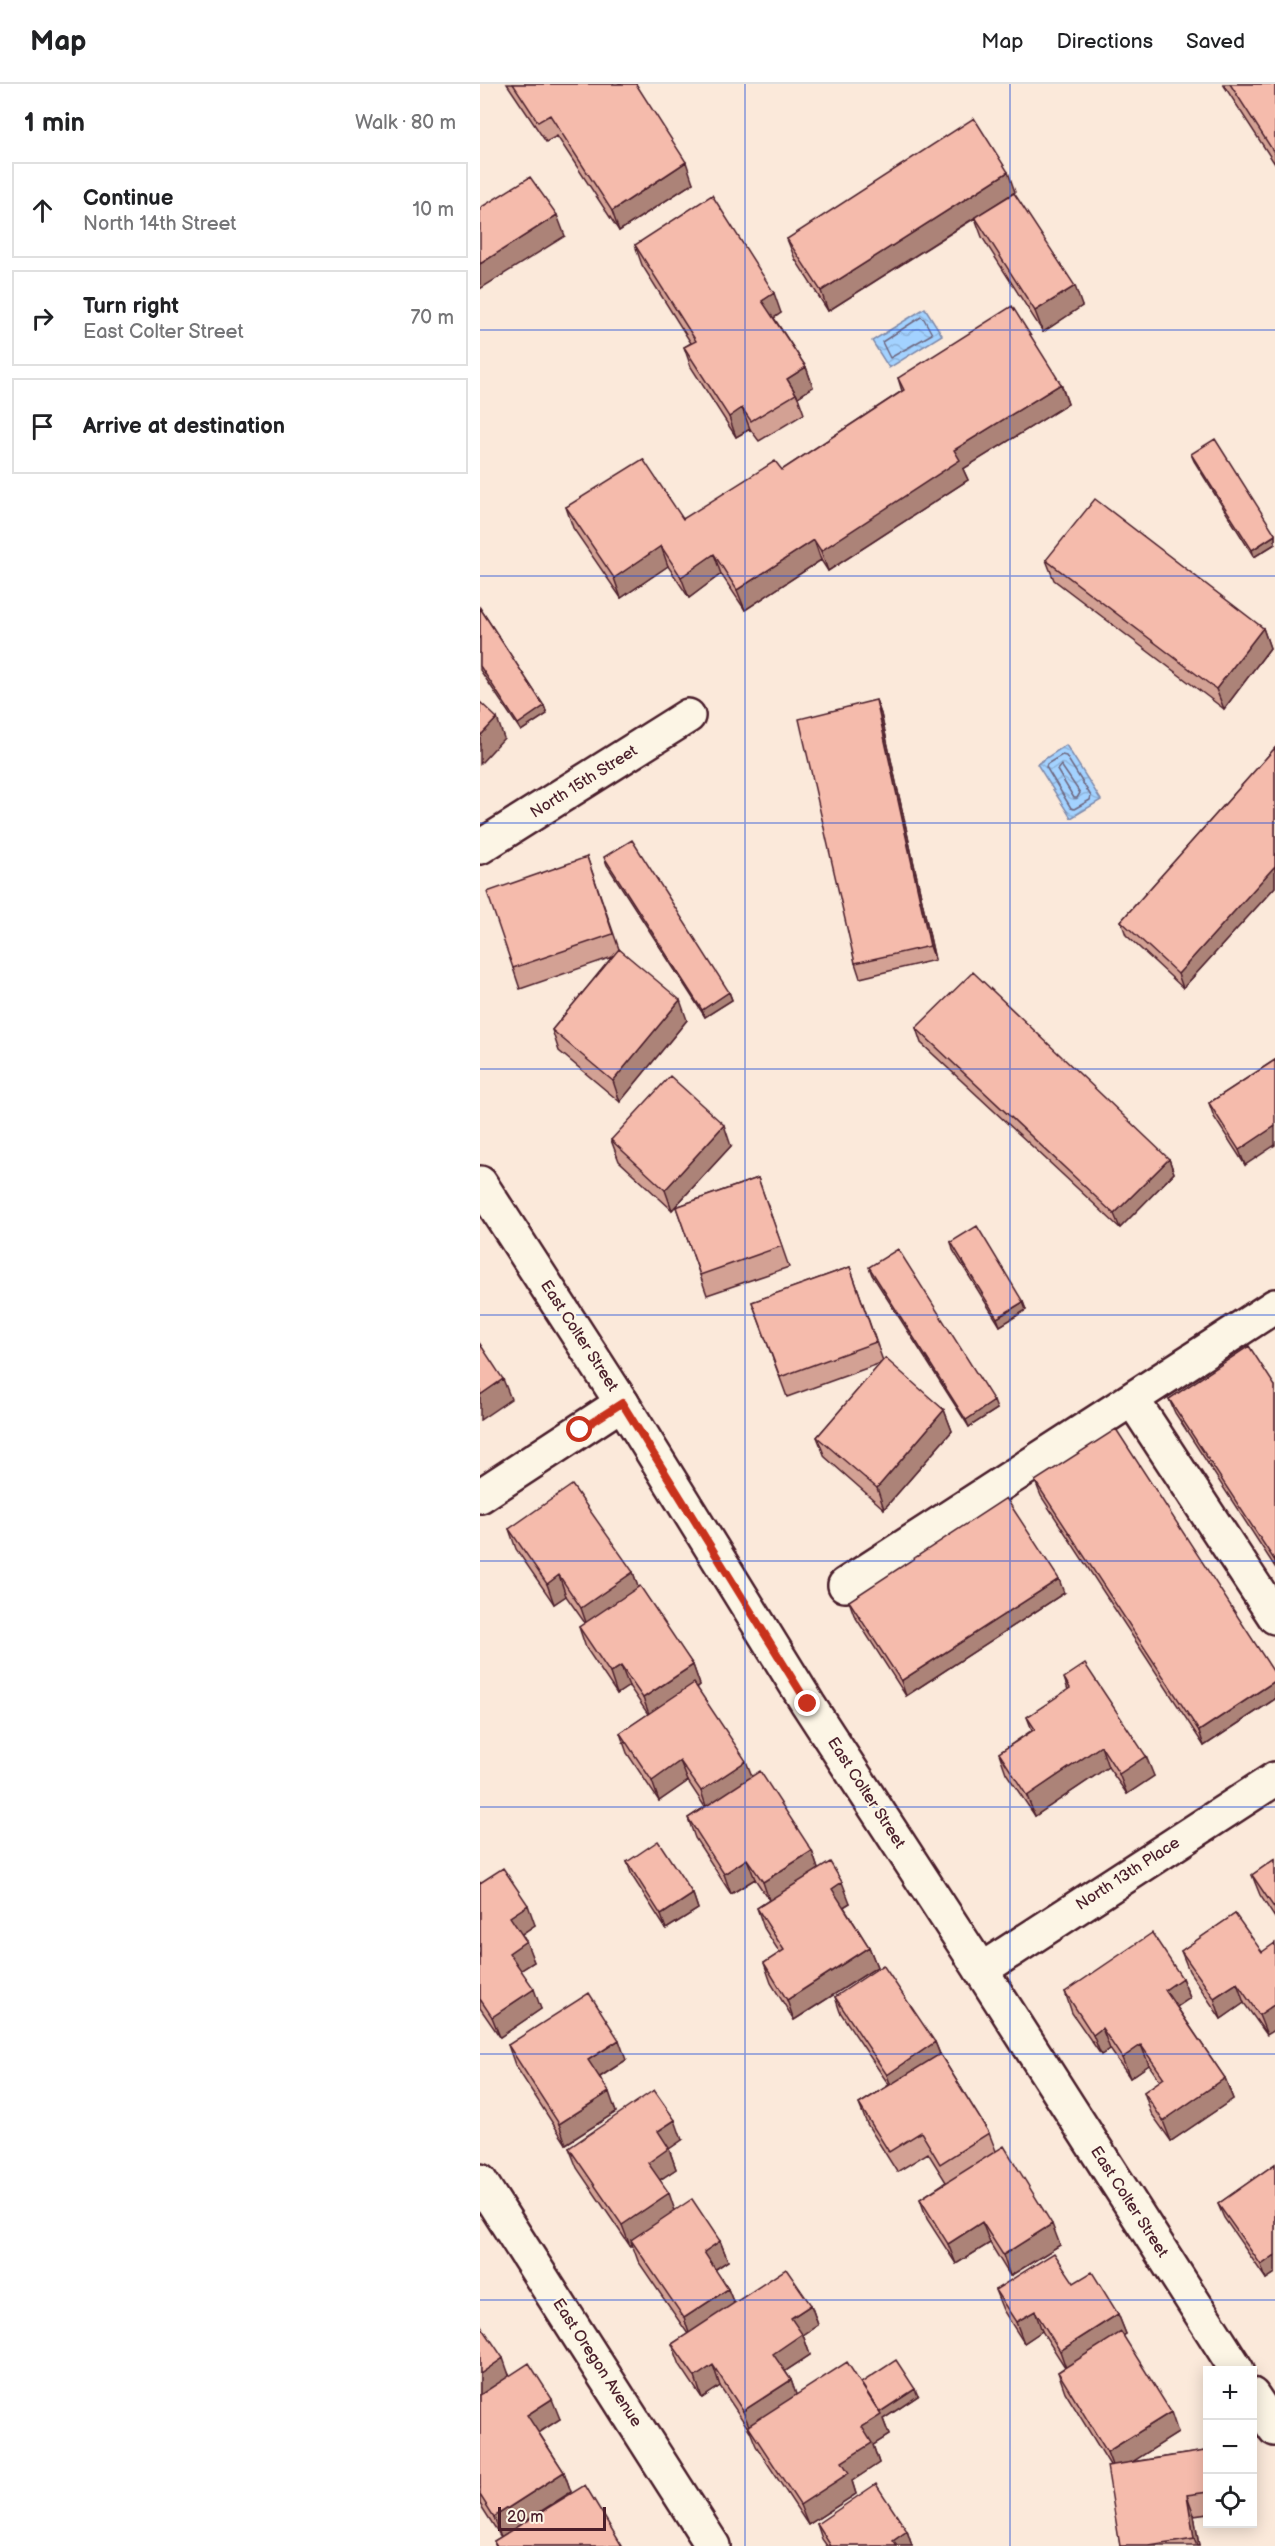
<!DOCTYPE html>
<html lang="en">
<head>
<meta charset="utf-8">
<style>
	:root { --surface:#fff; --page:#f2f2f2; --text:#202124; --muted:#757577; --line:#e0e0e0 }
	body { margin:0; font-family:"Balsamiq Sans",sans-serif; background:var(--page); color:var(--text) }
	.controls { position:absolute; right:18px; bottom:18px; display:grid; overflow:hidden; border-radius:0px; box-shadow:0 3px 15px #0003 }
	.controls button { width:54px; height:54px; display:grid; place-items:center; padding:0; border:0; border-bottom:2px solid var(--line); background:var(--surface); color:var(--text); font:30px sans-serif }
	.scale { position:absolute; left:18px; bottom:15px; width:108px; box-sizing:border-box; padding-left:6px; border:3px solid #4a1f2b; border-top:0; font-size:16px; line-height:21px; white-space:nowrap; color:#4a1f2b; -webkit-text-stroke:4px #fcf5e5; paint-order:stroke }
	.stop { position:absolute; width:18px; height:18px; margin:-14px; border:4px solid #c8321e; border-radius:50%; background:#fff }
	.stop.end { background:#c8321e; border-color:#fff; box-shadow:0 2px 6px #0008 }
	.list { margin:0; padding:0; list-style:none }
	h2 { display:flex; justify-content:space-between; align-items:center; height:78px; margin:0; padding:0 24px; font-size:26px }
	h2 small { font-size:20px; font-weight:400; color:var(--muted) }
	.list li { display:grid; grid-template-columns:39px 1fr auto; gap:18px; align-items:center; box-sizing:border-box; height:96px; margin:0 12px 12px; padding:0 12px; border:2px solid var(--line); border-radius:0px }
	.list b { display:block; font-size:22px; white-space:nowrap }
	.list p { margin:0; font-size:20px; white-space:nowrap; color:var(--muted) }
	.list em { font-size:20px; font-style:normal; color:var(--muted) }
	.icon { flex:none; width:33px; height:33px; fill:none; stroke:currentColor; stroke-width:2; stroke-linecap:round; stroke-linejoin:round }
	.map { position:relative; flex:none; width:795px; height:2462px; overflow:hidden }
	header { display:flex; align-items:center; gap:36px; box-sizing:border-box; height:84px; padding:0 30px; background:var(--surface); border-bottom:2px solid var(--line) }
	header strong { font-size:28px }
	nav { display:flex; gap:33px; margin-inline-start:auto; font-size:21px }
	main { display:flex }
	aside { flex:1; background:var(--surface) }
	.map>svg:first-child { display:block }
</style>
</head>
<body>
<header>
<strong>Map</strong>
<nav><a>Map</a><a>Directions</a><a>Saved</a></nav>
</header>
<main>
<aside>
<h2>1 min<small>Walk · 80 m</small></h2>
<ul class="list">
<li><svg class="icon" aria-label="ahead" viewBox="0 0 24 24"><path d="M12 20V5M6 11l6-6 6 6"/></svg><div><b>Continue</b><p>North 14th Street</p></div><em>10 m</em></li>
<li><svg class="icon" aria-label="right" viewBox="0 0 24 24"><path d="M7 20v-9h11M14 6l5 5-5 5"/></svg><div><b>Turn right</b><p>East Colter Street</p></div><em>70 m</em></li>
<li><svg class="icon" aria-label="arrive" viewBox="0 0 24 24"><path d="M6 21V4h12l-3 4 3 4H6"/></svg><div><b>Arrive at destination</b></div></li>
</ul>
</aside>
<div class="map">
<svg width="795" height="2462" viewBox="0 0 795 2462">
	<defs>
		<pattern id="water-waves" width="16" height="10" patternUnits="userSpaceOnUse" patternTransform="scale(1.5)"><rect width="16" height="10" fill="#a3d2ff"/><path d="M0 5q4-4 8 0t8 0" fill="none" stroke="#8eb4db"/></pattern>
	</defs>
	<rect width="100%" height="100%" fill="#fbe9da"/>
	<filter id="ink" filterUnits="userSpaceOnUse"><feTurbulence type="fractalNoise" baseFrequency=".0167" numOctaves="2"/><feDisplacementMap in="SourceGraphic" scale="12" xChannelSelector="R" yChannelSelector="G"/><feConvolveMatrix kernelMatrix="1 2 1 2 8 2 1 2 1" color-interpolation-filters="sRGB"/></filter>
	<g filter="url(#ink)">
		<path fill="url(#water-waves)" stroke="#7f8aaa" stroke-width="1.5" d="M 445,224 L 462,251 L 409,284 L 392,257 Z
			M 586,661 L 621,716 L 591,734 L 557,680 Z"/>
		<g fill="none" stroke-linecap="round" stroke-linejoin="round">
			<path stroke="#6e6780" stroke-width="1.5" d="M 441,233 L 444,235 L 452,250 L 410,274 L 402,258 Z
				M 582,671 L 586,672 L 611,712 L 610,716 L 594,725 L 591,724 L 566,683 L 567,680 Z
				M 581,681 L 600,709 L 597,714 L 594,714 L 577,686 Z"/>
			<g stroke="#4a1f2b" stroke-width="38">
				<path id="street" d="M 0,763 L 208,632
					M 795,1222 L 652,1315 L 795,1533
					M 0,1412 L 142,1319
					M 365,1501 L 652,1315
					M 501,1886 L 795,1695
					M 0,2097 L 233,2462"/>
			</g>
			<g stroke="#4a1f2b" stroke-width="38">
				<path id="secondary" d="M 0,1099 L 142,1319 L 328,1620 L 501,1886 L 757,2286
					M 772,2311 L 795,2345"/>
			</g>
			<use href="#street" stroke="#fcf5e5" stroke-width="33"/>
			<use href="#secondary" stroke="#fcf5e5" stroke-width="33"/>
		</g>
		<path fill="#d3a194" stroke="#4a1f2b" stroke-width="1.5" d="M 27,0 L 156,0 L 213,99 L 139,147 L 77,52 L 66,58 Z
			M 743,0 L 795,0 L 795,80 Z
			M 535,108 L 531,111 L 602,222 L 563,248 L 502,153 L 495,134 L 348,227 L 315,175 L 307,155 Z
			M 155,161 L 301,229 L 294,234 L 326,283 L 333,303 L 318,313 L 324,330 L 279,357 L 270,345 L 256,353 L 211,283 L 204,263 L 211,259 L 162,181 Z
			M 418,294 L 581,300 L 588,320 L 483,385 L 488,396 L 348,487 L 341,476 L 265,526 L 241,490 L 209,514 L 188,482 L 141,514 L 93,444 L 86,423 L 203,435 L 302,386 L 422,307 Z
			M 711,370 L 795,450 L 795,460 L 774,473 L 714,377 Z
			M 566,476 L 783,544 L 790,564 L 744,625 L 574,496 Z
			M 0,524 L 64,622 L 67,630 L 41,647 L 0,586 Z
			M 396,616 L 401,630 L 455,876 L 380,894 L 375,879 Z
			M 795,664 L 795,803 L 703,904 L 646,851 L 641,837 Z
			M 107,773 L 139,865 L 207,936 L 140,1018 L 79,967 L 72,946 L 132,873 L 40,905 L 33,884 Z
			M 124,773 L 249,908 L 252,916 L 225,933 L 127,781 Z
			M 436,944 L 689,1075 L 694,1089 L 640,1144 L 441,959 Z
			M 795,976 L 765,1081 L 734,1033 L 729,1019 Z
			M 131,1056 L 251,1062 L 192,1126 L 139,1077 Z
			M 278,1094 L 309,1183 L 227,1211 L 196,1123 Z
			M 471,1158 L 543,1218 L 546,1226 L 520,1242 L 473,1166 Z
			M 370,1183 L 403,1277 L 464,1326 L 472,1347 L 404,1425 L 345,1373 L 337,1353 L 401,1279 L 307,1313 L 272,1218 Z
			M 389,1183 L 517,1325 L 489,1343 L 392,1191 Z
			M 795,1302 L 795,1483 L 695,1329 L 689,1315 Z
			M 555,1397 L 795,1590 L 795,1615 L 724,1662 L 561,1412 Z
			M 29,1445 L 153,1488 L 158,1504 L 213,1581 L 220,1601 L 217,1604 L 272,1693 L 332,1767 L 338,1785 L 370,1819 L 364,1823 L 389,1863 L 397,1883 L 314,1936 L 291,1899 L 284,1879 L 300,1869 L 284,1844 L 277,1824 L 289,1816 L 275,1795 L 251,1810 L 215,1754 L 208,1734 L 225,1723 L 208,1697 L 179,1717 L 147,1669 L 140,1649 L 168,1630 L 149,1602 L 137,1610 L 106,1564 L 99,1543 L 105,1539 L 86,1512 L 74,1520 L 36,1465 Z
			M 584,1509 L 426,1612 L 374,1531 L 369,1517 Z
			M 584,1594 L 674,1692 L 647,1710 L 628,1683 L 555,1732 L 526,1689 L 519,1669 L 552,1646 L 547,1633 L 588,1606 Z
			M 795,1775 L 795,1834 L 780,1811 L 772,1791 Z
			M 147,1778 L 213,1810 L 218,1825 L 186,1845 L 152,1792 Z
			M 0,1799 L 55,1841 L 42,1850 L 54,1878 L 41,1886 L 61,1925 L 20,1953 L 0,1924 Z
			M 755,1830 L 787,1951 L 764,1919 L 741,1935 L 709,1887 L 701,1867 Z
			M 702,1894 L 710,1914 L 697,1923 L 745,1994 L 753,2015 L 691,2057 L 671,2029 L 664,2008 L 680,1997 L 669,1981 L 650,1994 L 630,1965 L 621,1971 L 592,1929 L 585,1908 Z
			M 355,1913 L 455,1958 L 460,1970 L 509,2049 L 516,2067 L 580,2161 L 530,2192 L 510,2159 L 476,2180 L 447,2135 L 440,2115 L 466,2098 L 448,2069 L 417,2088 L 387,2040 L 379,2020 L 409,2001 L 360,1928 Z
			M 28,1961 L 146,1976 L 120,1993 L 136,2028 L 86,2060 L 35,1981 Z
			M 202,2056 L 189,2065 L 196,2085 L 180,2096 L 195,2126 L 240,2157 L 248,2177 L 235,2186 L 248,2205 L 254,2220 L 331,2221 L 338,2241 L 323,2251 L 330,2271 L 305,2287 L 311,2296 L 316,2311 L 382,2301 L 438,2312 L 403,2335 L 409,2351 L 393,2361 L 399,2379 L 372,2397 L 376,2410 L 328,2441 L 276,2362 L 270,2347 L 240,2302 L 222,2314 L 200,2281 L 192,2260 L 208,2250 L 158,2177 L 152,2160 L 150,2162 L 97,2084 L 89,2064 Z
			M 795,2080 L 795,2189 L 786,2195 L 744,2134 L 738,2120 Z
			M 594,2199 L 638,2230 L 646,2250 L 643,2252 L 698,2349 L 651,2378 L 725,2367 L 728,2375 L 728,2429 L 714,2431 L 719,2462 L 640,2462 L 630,2381 L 585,2308 L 578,2288 L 585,2283 L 562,2247 L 544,2259 L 523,2226 L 515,2206 Z
			M 0,2240 L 30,2292 L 80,2335 L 59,2349 L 84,2388 L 91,2408 L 48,2436 L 142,2462 L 16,2462 L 14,2457 L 21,2453 L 0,2420 Z
			M 337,2440 L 427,2447 L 432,2462 L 347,2462 L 342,2455 Z"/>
		<path fill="#ac8378" stroke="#4a1f2b" stroke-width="1.5" d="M 206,78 L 213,99 L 139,147 L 132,127 Z
			M 528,88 L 535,108 L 348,227 L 341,207 Z
			M 77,131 L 85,152 L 0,205 L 0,180 Z
			M 595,202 L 602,222 L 563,248 L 555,227 Z
			M 294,209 L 301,229 L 289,237 L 282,217 Z
			M 326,283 L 333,303 L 318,313 L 307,295 Z
			M 581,300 L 588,320 L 483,385 L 488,396 L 348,487 L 341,467 L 474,366 Z
			M 262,324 L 270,345 L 256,353 L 249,333 Z
			M 795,451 L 795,460 L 774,473 L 772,466 Z
			M 334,456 L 341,476 L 265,526 L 257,506 Z
			M 181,462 L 188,482 L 141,514 L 134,494 Z
			M 234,470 L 241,490 L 209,514 L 201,493 Z
			M 783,544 L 790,564 L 744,625 L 736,605 Z
			M 396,616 L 401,630 L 455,876 L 450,862 Z
			M 64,622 L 67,630 L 41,647 L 38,640 Z
			M 17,634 L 24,654 L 0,680 L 0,652 Z
			M 795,782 L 795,803 L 703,904 L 698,890 Z
			M 249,908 L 252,916 L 225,933 L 222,926 Z
			M 200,916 L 207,936 L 140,1018 L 133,997 Z
			M 244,1041 L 251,1062 L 192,1126 L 185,1106 Z
			M 795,1042 L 795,1061 L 765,1081 L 759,1066 Z
			M 689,1075 L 694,1089 L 640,1144 L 634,1130 Z
			M 543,1218 L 546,1226 L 520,1242 L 517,1234 Z
			M 23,1295 L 31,1315 L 0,1336 L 0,1311 Z
			M 514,1317 L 517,1325 L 489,1343 L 486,1336 Z
			M 464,1326 L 472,1347 L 404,1425 L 397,1404 Z
			M 153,1488 L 160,1509 L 108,1544 L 101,1524 Z
			M 79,1491 L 86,1512 L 74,1520 L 67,1500 Z
			M 579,1495 L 584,1509 L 426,1612 L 421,1597 Z
			M 213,1581 L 220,1601 L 171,1635 L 163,1614 Z
			M 141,1582 L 149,1602 L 137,1610 L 130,1589 Z
			M 795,1597 L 795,1615 L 724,1662 L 719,1647 Z
			M 621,1662 L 628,1683 L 555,1732 L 547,1712 Z
			M 666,1672 L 674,1692 L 647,1710 L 639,1690 Z
			M 200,1677 L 208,1697 L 179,1717 L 172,1697 Z
			M 266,1677 L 274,1697 L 228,1728 L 221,1707 Z
			M 332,1767 L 339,1788 L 290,1819 L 283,1798 Z
			M 267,1775 L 275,1795 L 251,1810 L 244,1790 Z
			M 362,1798 L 370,1819 L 360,1825 L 352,1805 Z
			M 213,1810 L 218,1825 L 186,1845 L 181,1831 Z
			M 48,1821 L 55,1841 L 37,1853 L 30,1833 Z
			M 46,1857 L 54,1878 L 37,1889 L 29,1869 Z
			M 389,1863 L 397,1883 L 314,1936 L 307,1916 Z
			M 702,1894 L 710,1914 L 692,1926 L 685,1906 Z
			M 757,1899 L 764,1919 L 741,1935 L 734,1914 Z
			M 54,1905 L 61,1925 L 20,1953 L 12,1933 Z
			M 795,1920 L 795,1946 L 787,1951 L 779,1931 Z
			M 622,1944 L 630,1965 L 621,1971 L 613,1951 Z
			M 139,1956 L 146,1976 L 115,1996 L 108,1976 Z
			M 455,1958 L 461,1973 L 412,2005 L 407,1991 Z
			M 661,1961 L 669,1981 L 650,1994 L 642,1974 Z
			M 745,1994 L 753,2015 L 691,2057 L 683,2037 Z
			M 129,2008 L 136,2028 L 86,2060 L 79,2040 Z
			M 195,2036 L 202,2056 L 189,2065 L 196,2085 L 175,2099 L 168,2079 L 178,2047 Z
			M 189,2109 L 196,2130 L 151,2156 L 152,2160 L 150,2162 L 142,2141 Z
			M 502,2138 L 510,2159 L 476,2180 L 468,2160 Z
			M 572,2140 L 580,2161 L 530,2192 L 523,2171 Z
			M 240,2157 L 248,2177 L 231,2188 L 224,2168 Z
			M 795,2171 L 795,2189 L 786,2195 L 781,2181 Z
			M 248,2205 L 256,2225 L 211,2255 L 204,2234 Z
			M 331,2221 L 338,2241 L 323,2251 L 330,2271 L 301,2290 L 293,2270 L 311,2234 Z
			M 555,2227 L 562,2247 L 544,2259 L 536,2238 Z
			M 638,2230 L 646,2250 L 587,2287 L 580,2267 Z
			M 23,2274 L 30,2294 L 0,2315 L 0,2290 Z
			M 233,2281 L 240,2302 L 222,2314 L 215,2293 Z
			M 311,2296 L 318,2316 L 269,2342 L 263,2327 Z
			M 435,2305 L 438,2312 L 403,2335 L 409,2351 L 393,2361 L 399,2379 L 372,2397 L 376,2410 L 328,2441 L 320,2421 L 362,2378 L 382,2343 L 400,2328 Z
			M 72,2315 L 80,2335 L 55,2351 L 47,2331 Z
			M 691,2328 L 698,2349 L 635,2389 L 627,2368 Z
			M 84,2388 L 91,2408 L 21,2453 L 14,2433 Z
			M 707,2411 L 714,2431 L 719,2462 L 717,2462 L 714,2455 Z
			M 427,2447 L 432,2462 L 415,2462 L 413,2457 Z"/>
		<path fill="#f5bbac" stroke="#4a1f2b" stroke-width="1.5" d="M 33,0 L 156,0 L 206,78 L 132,127 L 70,31 L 58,38 Z
			M 750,0 L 795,0 L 795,70 Z
			M 494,34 L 528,88 L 341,207 L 307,155 Z
			M 50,93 L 77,131 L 0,180 L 0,124 Z
			M 534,109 L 595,202 L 555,227 L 495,133 Z
			M 232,111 L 294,209 L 282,217 L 326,283 L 307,295 L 316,310 L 271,337 L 262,324 L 249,333 L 204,263 L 216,257 L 155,161 Z
			M 532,222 L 581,300 L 474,366 L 480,376 L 341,467 L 334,456 L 257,506 L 234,470 L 201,493 L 181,462 L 134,494 L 86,423 L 163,375 L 203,435 L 295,377 L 302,386 L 424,306 L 418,294 Z
			M 735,355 L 795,450 L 795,451 L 772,466 L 711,370 Z
			M 615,415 L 783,544 L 736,605 L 566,476 Z
			M 0,524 L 64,622 L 38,640 L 0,582 Z
			M 396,616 L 450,862 L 375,879 L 319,635 Z
			M 0,618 L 17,634 L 0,652 Z
			M 795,664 L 795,782 L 698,890 L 641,837 Z
			M 152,756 L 249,908 L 222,926 L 124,773 Z
			M 107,773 L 133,850 L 33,884 L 7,808 Z
			M 139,865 L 200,916 L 133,997 L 72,946 Z
			M 493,888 L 689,1075 L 634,1130 L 436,944 Z
			M 795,976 L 795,1042 L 759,1066 L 729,1019 Z
			M 190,992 L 244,1041 L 185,1106 L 131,1056 Z
			M 278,1094 L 302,1162 L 220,1191 L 196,1123 Z
			M 497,1142 L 543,1218 L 517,1234 L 471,1158 Z
			M 418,1165 L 514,1317 L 486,1336 L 389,1183 Z
			M 370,1183 L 396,1258 L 300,1293 L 272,1218 Z
			M 0,1260 L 23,1295 L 0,1311 Z
			M 769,1262 L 795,1302 L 795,1477 L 689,1315 Z
			M 405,1274 L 464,1326 L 397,1404 L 337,1353 Z
			M 636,1345 L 795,1590 L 795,1597 L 719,1647 L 555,1397 Z
			M 92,1401 L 153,1488 L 101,1524 L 79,1491 L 67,1500 L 29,1445 Z
			M 526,1414 L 579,1495 L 421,1597 L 369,1517 Z
			M 160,1502 L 213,1581 L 163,1614 L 141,1582 L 130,1589 L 99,1543 Z
			M 605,1580 L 666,1672 L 639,1690 L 621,1662 L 547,1712 L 519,1669 L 555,1645 L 547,1633 L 590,1604 L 584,1594 Z
			M 214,1599 L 266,1677 L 221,1707 L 200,1677 L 172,1697 L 140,1649 Z
			M 280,1687 L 332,1767 L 283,1798 L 267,1775 L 244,1790 L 208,1734 Z
			M 178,1757 L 213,1810 L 181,1831 L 147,1778 Z
			M 795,1775 L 795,1825 L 772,1791 Z
			M 350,1778 L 362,1798 L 352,1805 L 389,1863 L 307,1916 L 284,1879 L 304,1866 L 277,1824 Z
			M 23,1784 L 48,1821 L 30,1833 L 46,1857 L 29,1869 L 54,1905 L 12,1933 L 0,1915 L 0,1799 Z
			M 755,1830 L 782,1868 L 795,1859 L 795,1920 L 779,1931 L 757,1899 L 734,1914 L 701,1867 Z
			M 672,1849 L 702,1894 L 685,1906 L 745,1994 L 683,2037 L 664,2008 L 684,1994 L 661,1961 L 642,1974 L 622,1944 L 613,1951 L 585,1908 Z
			M 403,1881 L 455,1958 L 407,1991 L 355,1913 Z
			M 109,1909 L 139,1956 L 108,1976 L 129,2008 L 79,2040 L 28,1961 Z
			M 460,1970 L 509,2049 L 460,2080 L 441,2048 L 409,2068 L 379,2020 Z
			M 174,2006 L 195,2036 L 178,2047 L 189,2064 L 168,2079 L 189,2109 L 142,2141 L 89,2064 Z
			M 524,2062 L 572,2140 L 523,2171 L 502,2138 L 468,2160 L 440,2115 Z
			M 795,2080 L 795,2171 L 781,2181 L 738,2120 Z
			M 212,2115 L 240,2157 L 224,2168 L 248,2205 L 204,2234 L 151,2156 Z
			M 574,2169 L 594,2199 L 612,2188 L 638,2230 L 580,2267 L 555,2227 L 536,2238 L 515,2206 Z
			M 306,2185 L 331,2221 L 311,2234 L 322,2250 L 293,2270 L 311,2296 L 263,2327 L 233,2281 L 215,2293 L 192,2260 Z
			M 0,2240 L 23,2274 L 0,2290 Z
			M 641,2248 L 691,2328 L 627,2368 L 578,2288 Z
			M 416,2276 L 435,2305 L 400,2328 L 381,2299 Z
			M 367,2278 L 401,2331 L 382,2343 L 392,2359 L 362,2378 L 369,2389 L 320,2421 L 268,2342 Z
			M 49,2279 L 72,2315 L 47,2331 L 84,2388 L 14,2433 L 0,2411 L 0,2311 Z
			M 725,2367 L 728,2386 L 728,2408 L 707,2411 L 714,2455 L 669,2462 L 640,2462 L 627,2382 Z
			M 396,2400 L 427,2447 L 413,2457 L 417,2462 L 351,2462 L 337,2440 Z
			M 105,2401 L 142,2462 L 17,2462 L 14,2457 Z"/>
	</g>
	<g fill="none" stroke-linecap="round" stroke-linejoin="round" filter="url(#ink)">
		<path stroke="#c8321e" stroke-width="8" d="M 100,1346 L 142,1319 L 328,1620"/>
	</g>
	<path fill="none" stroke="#1d4ed8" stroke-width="1.5" stroke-opacity="0.55" d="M 265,0 L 265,2462M 530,0 L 530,2462M 0,246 L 795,246M 0,492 L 795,492M 0,739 L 795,739M 0,985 L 795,985M 0,1231 L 795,1231M 0,1477 L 795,1477M 0,1723 L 795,1723M 0,1970 L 795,1970M 0,2216 L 795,2216"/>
	<g text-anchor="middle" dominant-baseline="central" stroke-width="4.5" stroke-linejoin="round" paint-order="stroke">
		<g font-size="16" fill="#4a1f2b" stroke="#fcf5e5">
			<text transform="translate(104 698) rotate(-32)">North 15th Street</text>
			<text transform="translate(99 1252) rotate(57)">East Colter Street</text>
			<text transform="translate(386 1709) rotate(57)">East Colter Street</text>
			<text transform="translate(648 1790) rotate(-33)">North 13th Place</text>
			<text transform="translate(649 2118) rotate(57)">East Colter Street</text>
			<text transform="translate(117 2279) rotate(57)">East Oregon Avenue</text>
		</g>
	</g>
</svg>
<div class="controls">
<button>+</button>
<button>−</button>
<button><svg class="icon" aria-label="locate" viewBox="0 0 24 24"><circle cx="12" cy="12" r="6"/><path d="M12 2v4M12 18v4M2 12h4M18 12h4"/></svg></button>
</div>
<div class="scale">20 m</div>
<div class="stop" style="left:100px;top:1346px"></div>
<div class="stop end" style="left:328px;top:1620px"></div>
</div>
</main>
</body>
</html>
